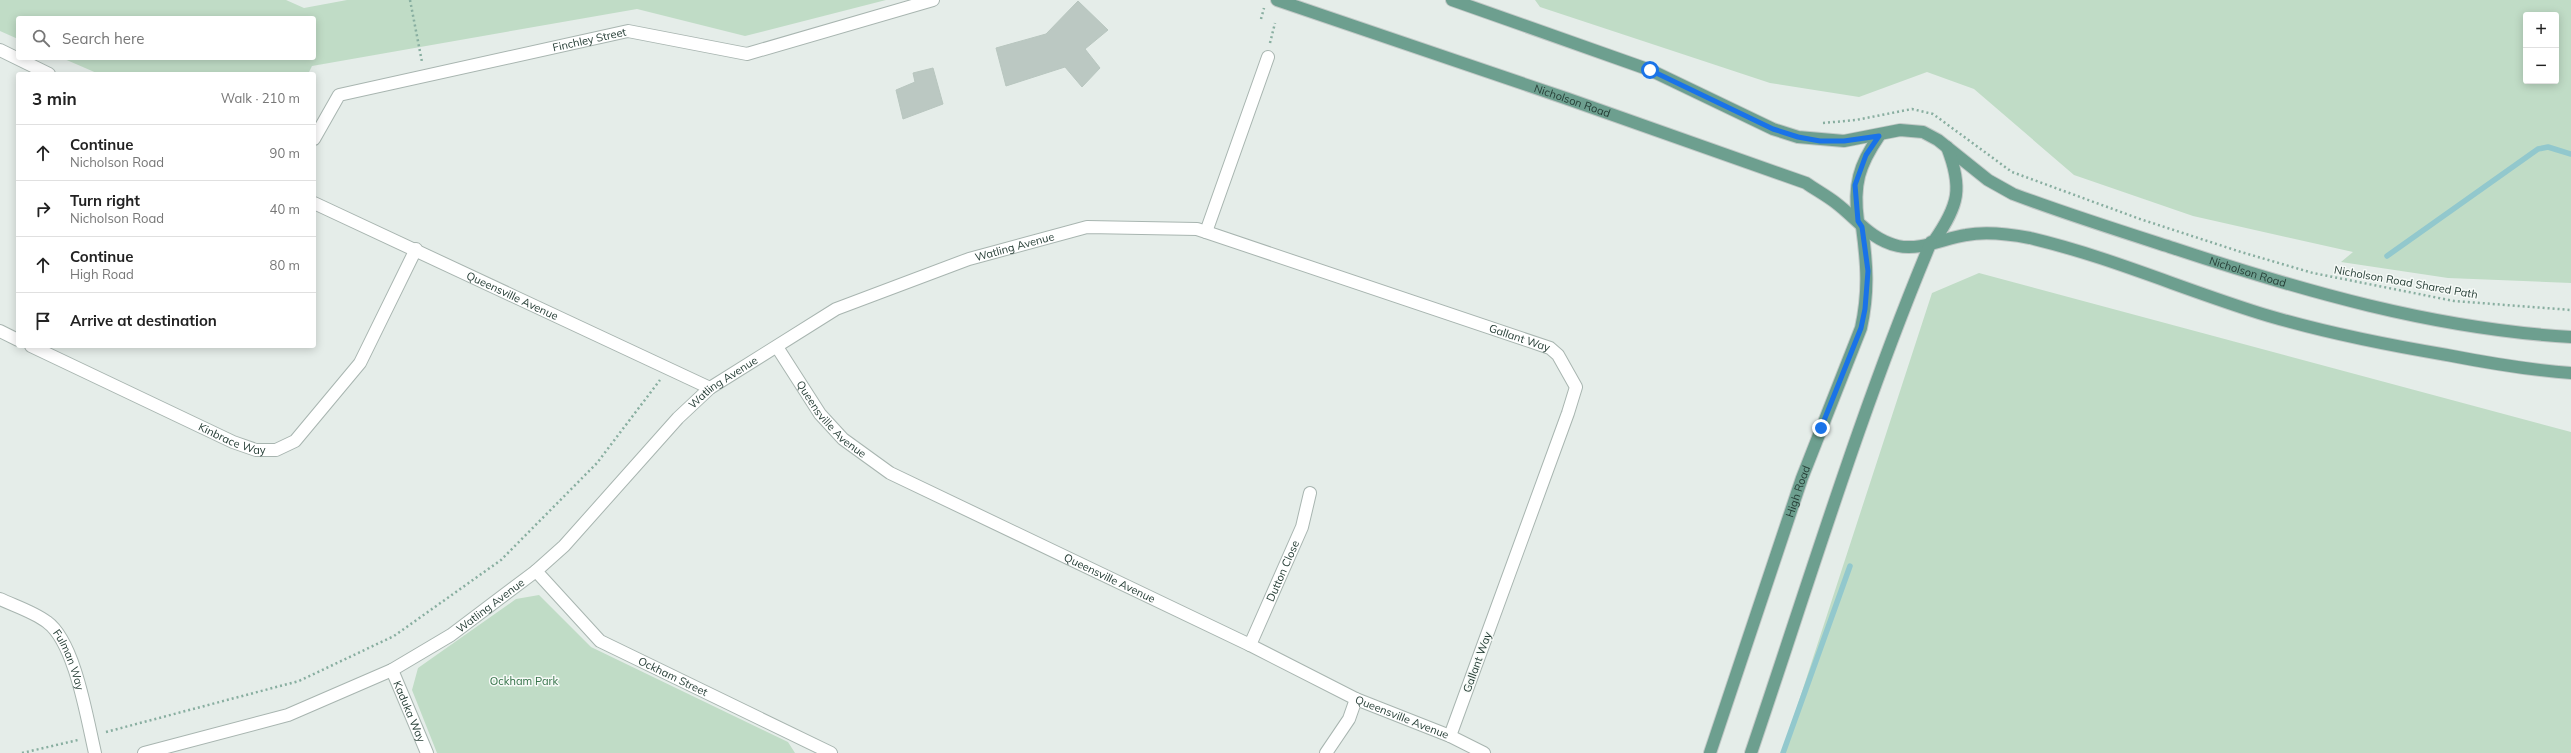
<!DOCTYPE html>
<html lang="en">
<head>
<meta charset="utf-8">
<style>
	:root { --surface:#fff; --page:#f2f2f2; --text:#222; --muted:#767676; --line:#e0e0e0 }
	body { margin:0; font-family:Mulish,sans-serif; background:var(--page); color:var(--text) }
	.controls { position:absolute; right:12px; top:12px; display:grid; overflow:hidden; border-radius:4px; box-shadow:0 2px 10px #0003 }
	.controls button { width:36px; height:36px; display:grid; place-items:center; padding:0; border:0; border-bottom:1px solid var(--line); background:var(--surface); color:var(--text); font:20px sans-serif }
	.stop { position:absolute; width:12px; height:12px; margin:-9px; border:3px solid #1a73e8; border-radius:50%; background:#fff }
	.stop.end { background:#1a73e8; border-color:#fff; box-shadow:0 1px 4px #0008 }
	.list { margin:0; padding:0; list-style:none }
	h2 { display:flex; justify-content:space-between; align-items:center; height:52px; margin:0; padding:0 16px; font-size:17px }
	h2 small { font-size:13px; font-weight:400; color:var(--muted) }
	.list li { display:grid; grid-template-columns:26px 1fr auto; gap:12px; align-items:center; box-sizing:border-box; height:56px; padding:0 16px; border-top:1px solid var(--line) }
	.list b { display:block; font-size:15px; white-space:nowrap }
	.list p { margin:0; font-size:13px; white-space:nowrap; color:var(--muted) }
	.list em { font-size:13px; font-style:normal; color:var(--muted) }
	.icon { flex:none; width:22px; height:22px; fill:none; stroke:currentColor; stroke-width:2; stroke-linecap:round; stroke-linejoin:round }
	.map { position:relative; flex:none; width:2571px; height:753px; overflow:hidden }
	.search { position:absolute; background:var(--surface); box-shadow:0 2px 10px #0003; left:16px; top:16px; width:300px; height:44px; display:flex; align-items:center; gap:10px; box-sizing:border-box; padding:0 14px; border-radius:4px; color:var(--muted); font-size:15px }
	.panel { position:absolute; background:var(--surface); box-shadow:0 2px 10px #0003; left:16px; top:72px; width:300px; height:276px; border-radius:4px }
	.map>svg:first-child { display:block }
</style>
</head>
<body>
<div class="map">
<svg width="2571" height="753" viewBox="0 0 2571 753">
	<rect width="100%" height="100%" fill="#e5ede9"/>
	<path fill="#c0dcc6" fill-rule="evenodd" d="M 0,0 L 286,0 L 304,8 L 347,0 L 886,0 L 745,36 L 637,9 L 312,66 L 308,74 L 99,74 L 62,58 L 314,58 L 314,18 L 18,18 L 18,39 L 0,31 Z
		M 1535,0 L 2571,0 L 2571,283 L 2448,278 L 2341,262 L 2353,252 L 2193,216 L 2074,175 L 1974,89 L 1927,72 L 1859,97 L 1770,83 L 1540,7 ZM 2526,15 L 2556,15 L 2556,81 L 2526,81 Z
		M 1979,273 L 2571,432 L 2571,753 L 1782,753 L 1932,293 Z
		M 539,595 L 591,647 L 788,742 L 795,753 L 437,753 L 412,690 L 418,668 L 516,599 Z"/>
	<g fill="none" stroke-linecap="round" stroke-linejoin="round">
		<path stroke="#92c8cd" stroke-width="5.5" d="M 2387,256 L 2538,149 L 2548,147 L 2571,154
			M 1783,753 L 1850,566"/>
	</g>
	<path fill="#bbc8c2" stroke="#b8c6bf" d="M 1078,1 L 1108,30 L 1085,49 L 1100,68 L 1082,87 L 1065,67 L 1006,86 L 996,48 L 1046,34 Z
		M 933,68 L 943,104 L 903,119 L 896,90 L 915,82 L 913,73 Z"/>
	<g fill="none" stroke-linecap="round" stroke-linejoin="round">
		<g stroke="#a8b5b0" stroke-width="14">
			<g id="minor">
				<path d="M 0,50 L 49,74"/>
				<path id="s1" d="M 314,139 L 339,95 L 628,31 L 747,54 L 933,0"/>
				<path id="s2" d="M 314,203 L 710,388"/>
				<path id="s3" d="M 1206,232 L 1550,348 L 1558,355 L 1576,387 L 1568,413 L 1450,736"/>
				<path d="M 0,331 L 18,340"/>
				<path id="s4" d="M 31,346 L 233,442 L 256,450 L 276,450 L 295,441 L 360,363 L 416,249"/>
				<path id="s5" d="M 777,347 L 820,414 L 843,439 L 890,473 L 1250,645 L 1356,699 L 1450,736 L 1484,753"/>
				<path id="s6" d="M 536,571 L 600,641 L 831,753"/>
				<path id="s7" d="M 0,599 C 15,606 34,612 47,622 C 75,642 87,719 95,753"/>
				<path id="s8" d="M 1250,645 L 1302,527 L 1310,493"/>
				<path id="s9" d="M 392,670 L 427,753"/>
				<path id="s10" d="M 144,753 L 288,715 L 392,670 L 451,635 L 536,571 L 564,546 L 678,418 L 710,388 L 836,309 L 969,259 L 1087,227 L 1197,229 L 1206,232 L 1268,57"/>
				<path d="M 1326,753 L 1349,719 L 1356,699"/>
			</g>
		</g>
		<g stroke="#c2c9c7" stroke-width="14">
			<g id="major">
				<path id="s11" d="M 1277,0 L 1568,99 L 1806,183 C 1816,190 1827,196 1836,203 C 1857,219 1871,240 1898,246 C 1920,251 1945,238 1966,235 C 1987,231 2009,234 2030,238 C 2111,257 2189,292 2269,316 C 2327,333 2387,345 2447,355 C 2488,363 2529,370 2571,373"/>
				<path id="s12" d="M 1452,0 L 1650,70 L 1773,129 L 1798,137 L 1844,141 L 1900,130 L 1923,132 L 1938,140 L 1988,180 L 2013,194 C 2066,214 2120,231 2173,248 C 2303,291 2434,329 2571,337"/>
				<path d="M 1858,221 C 1853,185 1859,165 1879,136"/>
				<path d="M 1934,241 C 1959,205 1963,188 1947,147"/>
				<path id="s13" d="M 1710,753 L 1802,478 L 1861,328 C 1869,292 1867,264 1862,227"/>
				<path d="M 1751,753 C 1809,582 1861,409 1931,242"/>
			</g>
		</g>
		<path stroke="#88aea0" stroke-width="2.5" stroke-dasharray="2 3" stroke-linecap="butt" d="M 410,0 L 422,62
			M 1261,19 L 1264,8
			M 1270,43 L 1275,23
			M 1823,123 L 1856,120 L 1912,109 L 1933,114 L 2012,172 L 2140,219 L 2241,252 L 2313,273 L 2454,301 L 2571,310
			M 106,732 L 299,681 L 394,636 L 501,560 L 597,463 L 660,380
			M 22,753 L 78,740"/>
		<use href="#minor" stroke="#fff" stroke-width="12"/>
		<use href="#major" stroke="#6d9f8f" stroke-width="12"/>
	</g>
	<g fill="none" stroke-linecap="round" stroke-linejoin="round">
		<path stroke="#1a73e8" stroke-width="5" d="M 1650,70 L 1773,129 L 1798,137 L 1820,141 L 1844,141 L 1879,136 L 1866,155 L 1855,185 L 1858,221 L 1862,227 L 1868,271 L 1865,309 L 1861,328 L 1821,428"/>
	</g>
	<g text-anchor="middle" dominant-baseline="central" stroke-width="3" stroke-linejoin="round" paint-order="stroke">
		<g font-size="11" fill="#263e36" stroke="#f6faf7">
			<text stroke="none"><textPath href="#s1" startOffset="307">Finchley Street</textPath></text>
			<text stroke="none"><textPath href="#s11" startOffset="312">Nicholson Road</textPath></text>
			<text stroke="none"><textPath href="#s10" startOffset="1028">Watling Avenue</textPath></text>
			<text stroke="none"><textPath href="#s12" startOffset="856">Nicholson Road</textPath></text>
			<text transform="translate(2406 282) rotate(10)">Nicholson Road Shared Path</text>
			<text stroke="none"><textPath href="#s2" startOffset="219">Queensville Avenue</textPath></text>
			<text stroke="none"><textPath href="#s3" startOffset="331">Gallant Way</textPath></text>
			<text stroke="none"><textPath href="#s10" startOffset="704">Watling Avenue</textPath></text>
			<text stroke="none"><textPath href="#s5" startOffset="91">Queensville Avenue</textPath></text>
			<text stroke="none"><textPath href="#s4" startOffset="222">Kinbrace Way</textPath></text>
			<text stroke="none"><textPath href="#s13" startOffset="276">High Road</textPath></text>
			<text stroke="none"><textPath href="#s8" startOffset="81">Dutton Close</textPath></text>
			<text stroke="none"><textPath href="#s5" startOffset="415">Queensville Avenue</textPath></text>
			<text stroke="none"><textPath href="#s10" startOffset="380">Watling Avenue</textPath></text>
			<text stroke="none"><textPath href="#s7" startOffset="97">Fulman Way</textPath></text>
			<text transform="translate(1477 662) rotate(-70)">Gallant Way</text>
			<text stroke="none"><textPath href="#s6" startOffset="176">Ockham Street</textPath></text>
			<text stroke="none"><textPath href="#s9" startOffset="45">Kaduka Way</textPath></text>
			<text stroke="none"><textPath href="#s5" startOffset="739">Queensville Avenue</textPath></text>
		</g>
		<g font-size="11" fill="#337147" stroke="#f6faf7">
			<text x="524" y="681">Ockham Park</text>
		</g>
	</g>
</svg>
<div class="controls">
<button>+</button>
<button>−</button>
</div>
<div class="stop" style="left:1650px;top:70px"></div>
<div class="stop end" style="left:1821px;top:428px"></div>
<div class="search"><svg class="icon" aria-label="search" viewBox="0 0 24 24"><circle cx="10" cy="10" r="6"/><path d="M15 15l6 6"/></svg>Search here</div>
<section class="panel">
<h2>3 min<small>Walk · 210 m</small></h2>
<ul class="list">
<li><svg class="icon" aria-label="ahead" viewBox="0 0 24 24"><path d="M12 20V5M6 11l6-6 6 6"/></svg><div><b>Continue</b><p>Nicholson Road</p></div><em>90 m</em></li>
<li><svg class="icon" aria-label="right" viewBox="0 0 24 24"><path d="M7 20v-9h11M14 6l5 5-5 5"/></svg><div><b>Turn right</b><p>Nicholson Road</p></div><em>40 m</em></li>
<li><svg class="icon" aria-label="ahead" viewBox="0 0 24 24"><path d="M12 20V5M6 11l6-6 6 6"/></svg><div><b>Continue</b><p>High Road</p></div><em>80 m</em></li>
<li><svg class="icon" aria-label="arrive" viewBox="0 0 24 24"><path d="M6 21V4h12l-3 4 3 4H6"/></svg><div><b>Arrive at destination</b></div></li>
</ul>
</section>
</div>
</body>
</html>
